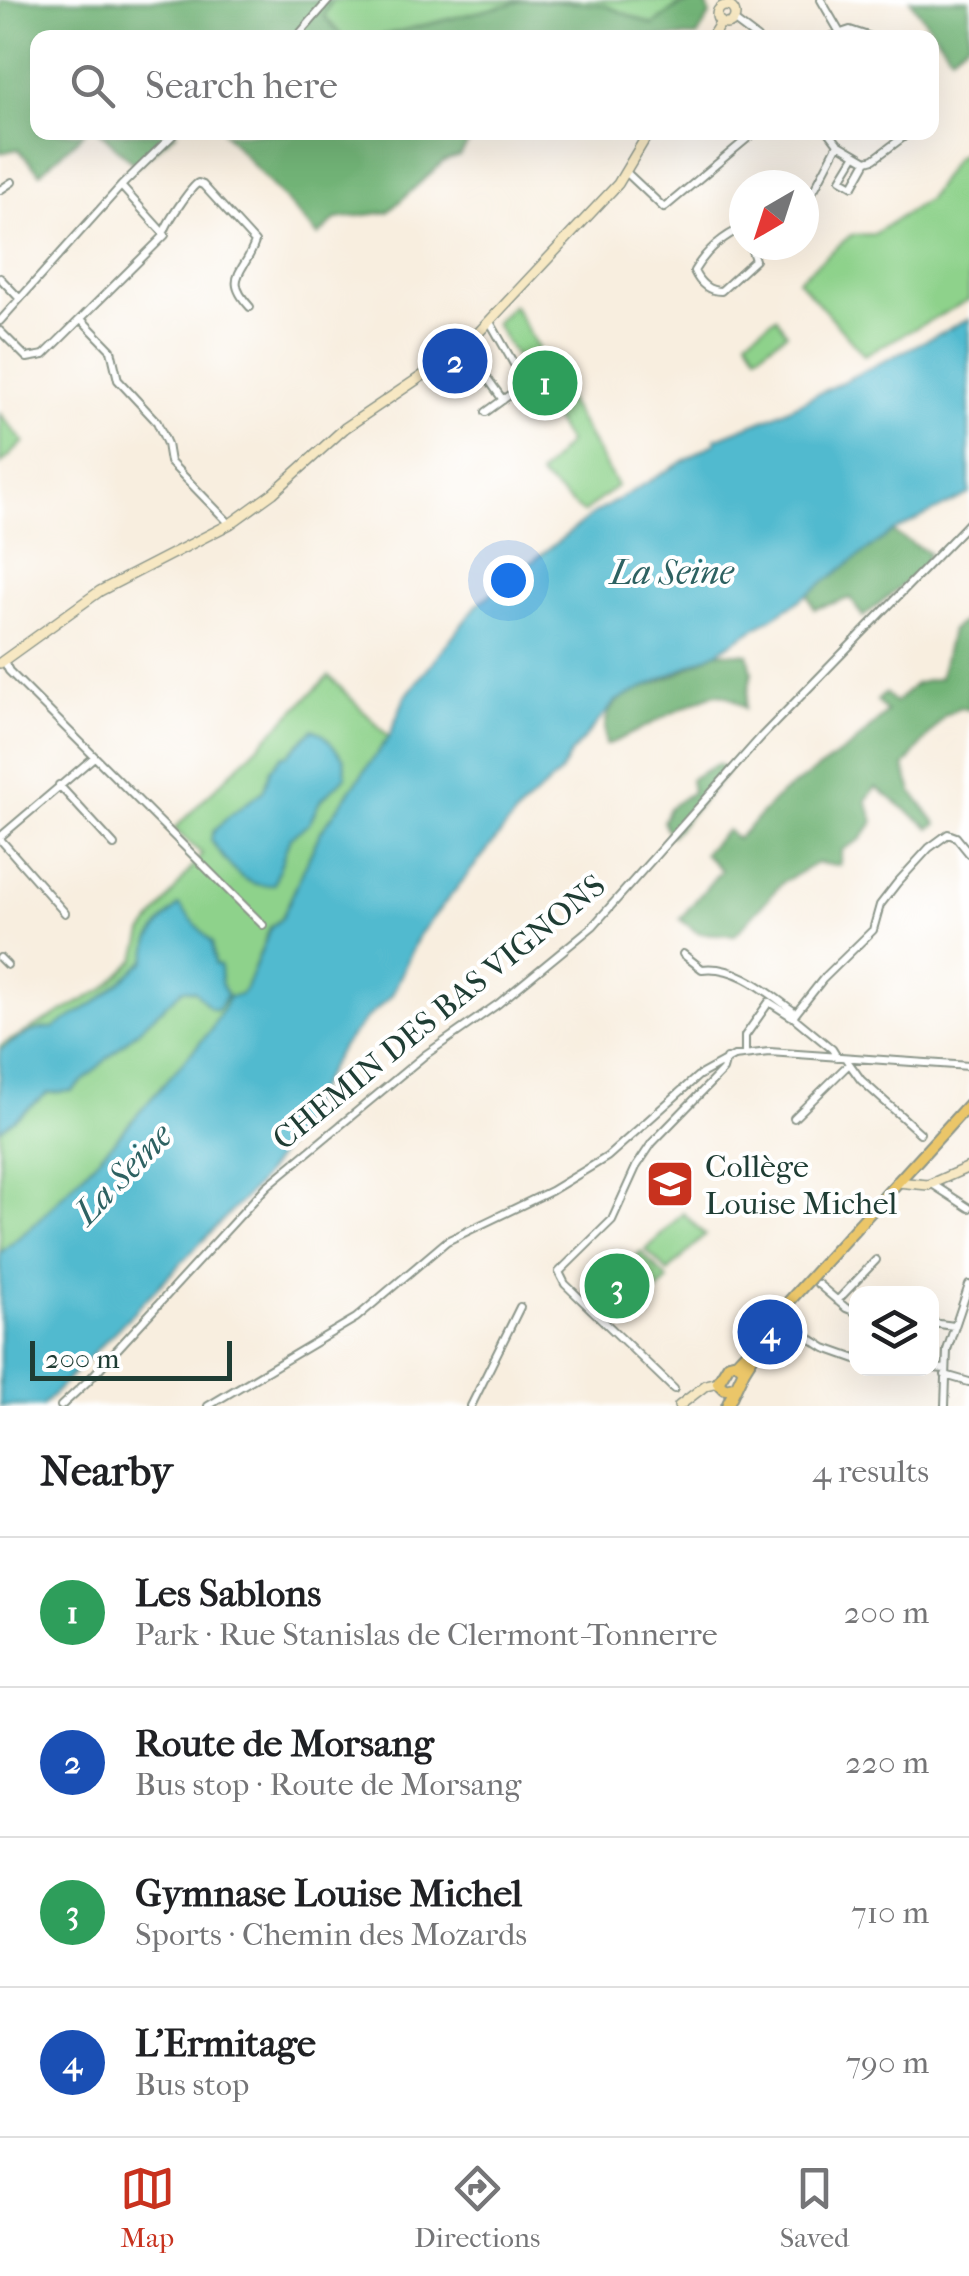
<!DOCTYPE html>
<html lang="en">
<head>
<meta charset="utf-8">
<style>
	:root { --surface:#fff; --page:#f6f6f6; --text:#202124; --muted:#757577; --line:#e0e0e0; --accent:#c8321e }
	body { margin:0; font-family:"IM FELL French Canon",serif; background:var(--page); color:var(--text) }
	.controls { position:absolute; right:30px; bottom:30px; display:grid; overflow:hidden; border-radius:20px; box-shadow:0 10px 40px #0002 }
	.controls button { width:90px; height:90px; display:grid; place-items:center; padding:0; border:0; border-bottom:2px solid var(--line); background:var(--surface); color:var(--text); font:50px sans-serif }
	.compass { position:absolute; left:729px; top:170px; width:90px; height:90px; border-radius:50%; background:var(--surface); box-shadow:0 10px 40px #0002; rotate:219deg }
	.scale { position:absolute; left:30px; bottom:25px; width:202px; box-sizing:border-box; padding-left:10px; border:5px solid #1f3d34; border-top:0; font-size:28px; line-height:35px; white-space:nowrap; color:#1f3d34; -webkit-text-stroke:8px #fff; paint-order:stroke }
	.you { position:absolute; left:508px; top:580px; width:35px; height:35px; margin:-25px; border:8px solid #fff; border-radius:50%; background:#1a73e8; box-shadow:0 0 0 15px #1a73e833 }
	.badge { display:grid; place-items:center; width:65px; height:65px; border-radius:50%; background:var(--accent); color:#fff; font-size:32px; font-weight:700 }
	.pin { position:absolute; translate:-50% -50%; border:5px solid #fff; box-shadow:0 2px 10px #0006 }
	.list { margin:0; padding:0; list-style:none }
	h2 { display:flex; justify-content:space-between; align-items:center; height:130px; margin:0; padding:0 40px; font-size:42px }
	h2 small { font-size:32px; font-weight:400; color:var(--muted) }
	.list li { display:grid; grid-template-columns:65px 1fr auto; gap:30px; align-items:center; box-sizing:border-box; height:150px; padding:0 40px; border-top:2px solid var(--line) }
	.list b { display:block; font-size:38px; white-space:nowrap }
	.list p { margin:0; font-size:32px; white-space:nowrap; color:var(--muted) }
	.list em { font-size:32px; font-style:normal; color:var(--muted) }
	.icon { flex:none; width:55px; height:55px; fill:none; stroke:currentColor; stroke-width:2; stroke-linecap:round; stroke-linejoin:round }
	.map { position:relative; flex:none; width:969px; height:1406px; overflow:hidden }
	.search { position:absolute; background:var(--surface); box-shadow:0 10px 40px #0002; left:30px; right:30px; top:30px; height:110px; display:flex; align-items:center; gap:25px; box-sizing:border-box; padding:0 35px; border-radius:20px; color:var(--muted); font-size:38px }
	.sheet { height:730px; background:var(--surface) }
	nav { display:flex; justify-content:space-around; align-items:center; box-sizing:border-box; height:140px; border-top:2px solid var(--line); background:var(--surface); font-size:28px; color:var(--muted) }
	nav a { display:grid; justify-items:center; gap:5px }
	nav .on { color:var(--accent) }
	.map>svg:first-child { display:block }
</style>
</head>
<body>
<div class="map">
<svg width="969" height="1406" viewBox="0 0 969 1406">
	<rect width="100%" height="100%" fill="#fff"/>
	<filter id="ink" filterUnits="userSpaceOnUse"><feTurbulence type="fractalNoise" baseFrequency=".01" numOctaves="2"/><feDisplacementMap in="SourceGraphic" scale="20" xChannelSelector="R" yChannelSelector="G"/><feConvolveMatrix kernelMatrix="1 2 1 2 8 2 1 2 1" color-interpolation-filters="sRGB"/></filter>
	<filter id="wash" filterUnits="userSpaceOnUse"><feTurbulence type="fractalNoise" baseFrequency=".0048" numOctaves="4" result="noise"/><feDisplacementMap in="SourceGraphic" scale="40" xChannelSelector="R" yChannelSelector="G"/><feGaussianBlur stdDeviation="2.25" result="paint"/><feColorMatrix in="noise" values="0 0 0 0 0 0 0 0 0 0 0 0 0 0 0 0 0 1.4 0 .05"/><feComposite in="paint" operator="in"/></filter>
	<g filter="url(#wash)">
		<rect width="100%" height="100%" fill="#f8eedf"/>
		<path fill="#8ed28b" stroke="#568860" stroke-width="2.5" d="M 332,0 L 526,0 L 377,37 L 343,37 L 323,16 Z
			M 532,0 L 692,0 L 683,1 L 653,25 L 604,5 Z
			M 969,149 L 969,300 L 864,355 L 798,280 L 851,235 L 874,234 L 928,199 L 954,159 Z
			M 513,305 L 617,486 L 583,513 L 539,476 L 568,443 L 495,323 Z
			M 776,317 L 787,333 L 757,354 L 747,338 Z
			M 0,414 L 24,442 L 0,465 Z
			M 329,676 L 389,737 L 320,833 L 282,918 L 270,927 L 246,988 L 239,995 L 229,997 L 211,1030 L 117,1138 L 35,1224 L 0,1253 L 0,1046 L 104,989 L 136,959 L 143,933 L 202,854 L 174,829 Z
			M 683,1213 L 705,1235 L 668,1272 L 646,1250 Z
			M 641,1252 L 668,1280 L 656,1292 L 628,1265 Z"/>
		<path fill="#72b477" stroke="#487856" stroke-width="2.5" d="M 0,0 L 332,0 L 324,16 L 343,37 L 38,38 L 38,132 L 84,133 L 40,173 L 18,149 L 0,153 Z
			M 526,0 L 604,5 L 653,25 C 671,11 683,0 706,2 L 710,15 L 697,37 L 377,37 Z
			M 910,0 L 969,0 L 969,41 L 951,55 Z
			M 101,133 L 176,133 L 136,166 Z
			M 468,133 L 468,143 L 460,156 L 444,161 L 388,212 L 336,219 L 318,236 L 224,133 Z
			M 892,532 L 929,553 L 922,569 L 863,617 L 851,598 L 814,609 L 808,594 Z
			M 969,617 L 969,710 L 960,707 L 944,716 L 904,767 L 912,792 L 937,824 L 930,828 L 876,787 L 866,800 L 874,821 L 861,839 L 842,850 L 839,866 L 817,863 L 783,882 L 735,935 L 698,933 L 680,919 L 721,870 L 704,853 L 727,830 L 737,839 L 780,795 L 853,745 L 887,712 L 877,701 L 885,693 L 895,703 L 915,684 L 940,678 L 951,630 Z
			M 717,652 L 748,654 L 752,672 L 745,708 C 736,701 729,694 717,694 C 701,695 630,737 606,745 C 597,694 639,691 675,675 C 689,668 703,660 717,652 Z
			M 718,764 L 728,771 L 671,836 L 663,822 L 669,808 L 692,792 L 690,779 Z"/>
		<path fill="#51bacf" stroke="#387c82" stroke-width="2.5" d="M 969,319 L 969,494 L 892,532 L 797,602 L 717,652 L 616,701 L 570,755 L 560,773 L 519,811 L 419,935 L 392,995 L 366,1019 L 340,1049 L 288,1142 L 258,1184 L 42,1406 L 0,1406 L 0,1253 L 35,1224 L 117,1138 L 211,1030 L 229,997 L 239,995 L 246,988 L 271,927 L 282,918 L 320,833 L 389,737 L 405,697 L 478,604 L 592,515 L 716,442 L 715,439 L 773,416 Z
			M 313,729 L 323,734 L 344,759 L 346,776 L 320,801 L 309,824 L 290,837 L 274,884 C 246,892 225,862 211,840 L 213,832 L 228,817 L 263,791 L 271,769 L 283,755 L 288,755 Z
			M 179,905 L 212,943 L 215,964 L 220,965 L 221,983 L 227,995 L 217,1010 L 210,1008 L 195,991 L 183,989 L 72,1091 L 48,1093 L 0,1130 L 0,1050 C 16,1040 33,1027 53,1028 L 98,1001 L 146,960 L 150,940 L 161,923 Z"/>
	</g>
	<g filter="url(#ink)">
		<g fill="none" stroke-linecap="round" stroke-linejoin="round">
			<g stroke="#8c968a" stroke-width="10">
				<path id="street" d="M 821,0 L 839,31
					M 733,20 L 757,38
					M 296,38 L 329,0
					M 826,38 L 850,30 L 874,38
					M 758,132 L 768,132
					M 829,132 L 838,144 L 867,161 L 874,159 L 910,132
					M 855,156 L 841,179 L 853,186 L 867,161
					M 626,172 L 664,208 L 755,132
					M 0,190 L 12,182
					M 804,202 L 815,188 L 838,144
					M 744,227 C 723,236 706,251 694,271 C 699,282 707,291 721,291 L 755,260 L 750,245
					M 165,230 C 168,221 191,187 198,183 L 203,185 L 255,242 C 245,273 222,277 250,307
					M 0,278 L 20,299
					M 81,319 L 111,350 L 118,380 L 157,422 L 167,444 L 170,462 L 230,524
					M 0,321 L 121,186 L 176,132
					M 0,331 L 27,358 L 44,355 L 165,235 L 121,186
					M 465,347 L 503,400
					M 486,412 L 519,388 L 523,380 L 490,322
					M 4,661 L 9,671 L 263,925
					M 59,785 L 114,845
					M 0,837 L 93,758
					M 0,839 L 65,913
					M 683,954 L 702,969 C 737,965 766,991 792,1010 L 792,1016 L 832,1049 L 837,1057
					M 0,958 L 7,965
					M 793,1017 L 823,979 L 873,930 L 880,905 L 897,883 L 929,848 L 948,834 L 956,837 L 969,853
					M 745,1053 L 745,1036 L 769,1002 L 791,1016
					M 846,1059 L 861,1080 L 920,1133
					M 794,1118 L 849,1064
					M 932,1184 L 969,1208
					M 818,1284 L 846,1308 L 856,1312
					M 837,1301 L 876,1260
					M 932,1323 L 954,1326
					M 789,1325 L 825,1348 L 856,1359
					M 932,1368 L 946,1369
					M 945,1375 L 969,1382
					M 674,1389 L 565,1284 L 559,1272 L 612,1220 L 636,1167 L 652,1143 L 723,1070 L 726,1059
					M 61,1406 L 89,1380 L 267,1186 L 425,1055 L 498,1004 L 593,926 L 761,737 L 969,523
					M 208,1406 L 356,1318 L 447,1241 L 551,1191 L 607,1157 L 698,1076 L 734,1056 L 769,1052 L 969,1066
					M 471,1406 L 520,1307
					M 945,1406 L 947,1350 L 969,1285"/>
			</g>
			<g stroke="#8c968a" stroke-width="12">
				<path id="secondary" d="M717 15a9 9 0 1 1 18 0a9 9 0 1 1-18 0Z
					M 711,38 L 721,22
					M 0,663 L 100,591 L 230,524 L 273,493 L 345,428 L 465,347 L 618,184 L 649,132
					M 897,1182 L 928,1185 L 969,1167
					M 679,1406 L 706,1385 L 718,1382"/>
			</g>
			<g stroke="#8c968a" stroke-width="14">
				<path id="primary" d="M 737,1362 L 752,1346
					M 744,1370 L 783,1308 L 969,1104
					M 727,1406 L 744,1370 L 737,1362 L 729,1364 L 718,1382 L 725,1389 L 734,1387"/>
			</g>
			<use href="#street" stroke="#fff" stroke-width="6"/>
			<use href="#secondary" stroke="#f7e8c3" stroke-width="9"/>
			<use href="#primary" stroke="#ebc669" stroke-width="10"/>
		</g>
	</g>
	<defs>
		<g id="school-square" transform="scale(2.5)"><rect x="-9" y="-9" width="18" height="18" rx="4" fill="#c8321e" stroke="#fff"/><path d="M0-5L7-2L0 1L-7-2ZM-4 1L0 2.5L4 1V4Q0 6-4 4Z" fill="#fff"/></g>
	</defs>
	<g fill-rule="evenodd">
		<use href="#school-square" x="670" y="1184"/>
	</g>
	<g text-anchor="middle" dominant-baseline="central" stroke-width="8" stroke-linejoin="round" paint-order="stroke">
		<g font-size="32" fill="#1f3d34" stroke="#fff">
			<text transform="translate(439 1012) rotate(-39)">CHEMIN DES BAS VIGNONS</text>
		</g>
		<g font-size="32" fill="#1f3d34" stroke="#fff" text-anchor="start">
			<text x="705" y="1166">Collège<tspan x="705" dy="37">Louise Michel</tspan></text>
		</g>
		<g font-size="35" font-style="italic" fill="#2e6262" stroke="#fff">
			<text x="672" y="572">La Seine</text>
			<text transform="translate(123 1174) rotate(-46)">La Seine</text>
		</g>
	</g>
</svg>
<div class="controls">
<button><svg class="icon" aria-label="layers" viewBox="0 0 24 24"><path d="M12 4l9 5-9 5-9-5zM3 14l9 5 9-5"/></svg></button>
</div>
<svg class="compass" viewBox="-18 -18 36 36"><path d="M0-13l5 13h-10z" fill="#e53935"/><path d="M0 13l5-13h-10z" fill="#757577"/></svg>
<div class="scale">200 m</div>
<div class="you"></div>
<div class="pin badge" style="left:545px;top:383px;background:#2e9e5b">1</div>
<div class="pin badge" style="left:455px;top:361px;background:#1a4fb4">2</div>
<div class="pin badge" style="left:617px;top:1286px;background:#2e9e5b">3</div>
<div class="pin badge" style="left:770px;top:1332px;background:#1a4fb4">4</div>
<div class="search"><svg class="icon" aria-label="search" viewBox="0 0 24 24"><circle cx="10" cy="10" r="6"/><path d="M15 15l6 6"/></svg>Search here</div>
</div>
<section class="sheet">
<h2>Nearby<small>4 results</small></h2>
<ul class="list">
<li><span class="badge" style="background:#2e9e5b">1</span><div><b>Les Sablons</b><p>Park · Rue Stanislas de Clermont-Tonnerre</p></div><em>200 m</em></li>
<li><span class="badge" style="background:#1a4fb4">2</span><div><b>Route de Morsang</b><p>Bus stop · Route de Morsang</p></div><em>220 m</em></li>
<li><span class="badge" style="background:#2e9e5b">3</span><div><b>Gymnase Louise Michel</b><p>Sports · Chemin des Mozards</p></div><em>710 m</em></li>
<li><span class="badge" style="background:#1a4fb4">4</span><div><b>L'Ermitage</b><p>Bus stop</p></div><em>790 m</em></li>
</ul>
</section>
<nav>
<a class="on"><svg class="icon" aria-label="map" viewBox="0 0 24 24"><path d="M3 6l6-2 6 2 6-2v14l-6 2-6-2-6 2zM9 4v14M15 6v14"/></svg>Map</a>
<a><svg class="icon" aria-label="directions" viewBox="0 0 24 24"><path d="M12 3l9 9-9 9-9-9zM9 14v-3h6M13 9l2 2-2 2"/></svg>Directions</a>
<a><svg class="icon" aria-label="saved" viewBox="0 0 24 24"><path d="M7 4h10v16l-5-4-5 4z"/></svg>Saved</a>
</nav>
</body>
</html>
